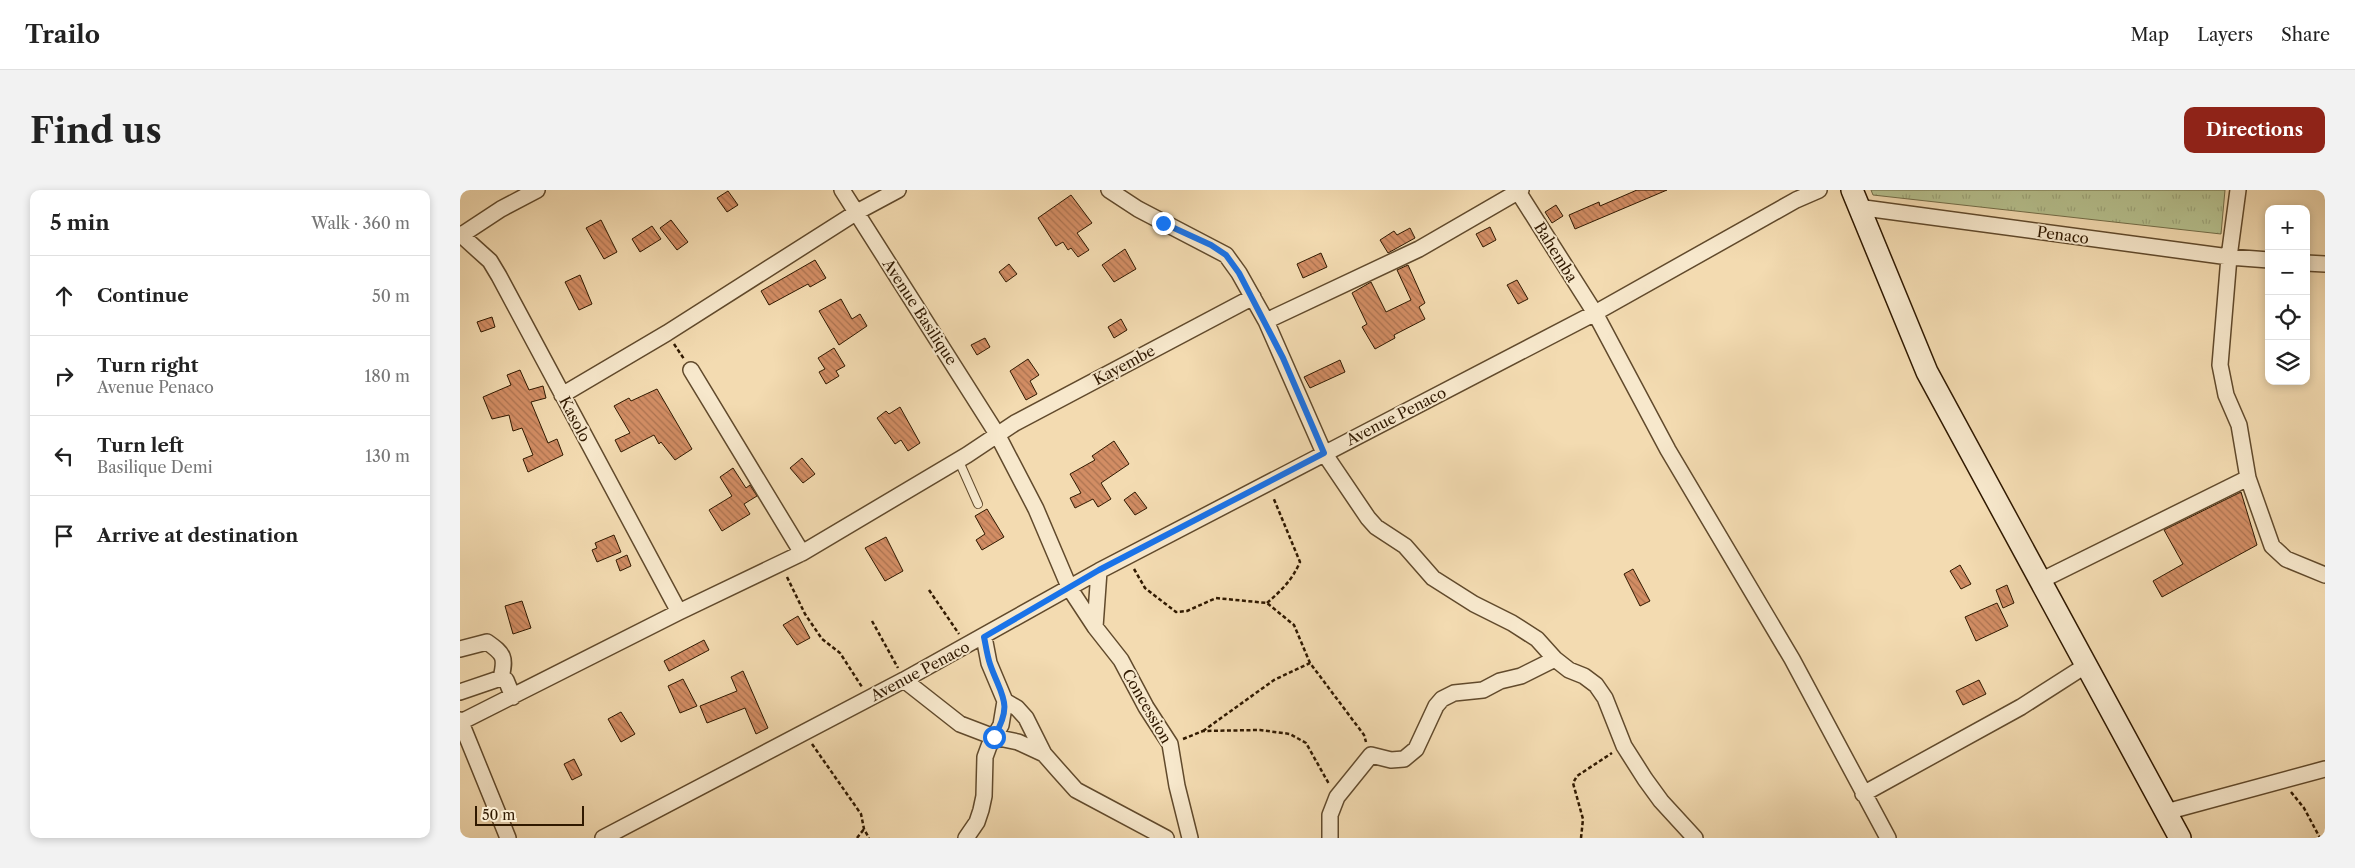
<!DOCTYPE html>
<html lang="en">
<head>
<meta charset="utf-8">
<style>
	:root { --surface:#fff; --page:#f2f2f2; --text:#222; --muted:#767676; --line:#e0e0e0; --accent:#8f2418 }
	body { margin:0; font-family:"Libre Caslon Text",serif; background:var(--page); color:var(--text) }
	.controls { position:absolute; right:15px; top:15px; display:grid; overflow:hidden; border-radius:10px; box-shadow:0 2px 8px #0003 }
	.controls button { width:45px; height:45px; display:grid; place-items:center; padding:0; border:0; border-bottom:1px solid var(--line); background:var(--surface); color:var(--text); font:25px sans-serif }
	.scale { position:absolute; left:15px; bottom:12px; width:109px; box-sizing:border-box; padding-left:5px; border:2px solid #301900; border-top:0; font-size:14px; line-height:18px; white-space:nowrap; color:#301900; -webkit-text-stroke:4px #f7e8cc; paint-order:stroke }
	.stop { position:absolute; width:15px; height:15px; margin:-11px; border:4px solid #1a73e8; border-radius:50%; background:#fff }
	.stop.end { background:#1a73e8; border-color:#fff; box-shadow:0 1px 5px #0008 }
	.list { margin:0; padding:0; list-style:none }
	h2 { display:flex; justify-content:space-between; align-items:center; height:65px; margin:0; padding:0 20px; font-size:21px }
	h2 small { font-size:16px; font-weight:400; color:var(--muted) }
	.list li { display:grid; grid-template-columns:32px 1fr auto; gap:15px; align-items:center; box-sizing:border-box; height:80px; padding:0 20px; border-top:1px solid var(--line) }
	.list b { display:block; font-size:19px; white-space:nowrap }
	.list p { margin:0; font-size:16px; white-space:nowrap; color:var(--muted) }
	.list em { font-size:16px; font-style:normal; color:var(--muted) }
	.icon { flex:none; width:28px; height:28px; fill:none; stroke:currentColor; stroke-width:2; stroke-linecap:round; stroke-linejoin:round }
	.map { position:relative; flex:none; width:1865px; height:648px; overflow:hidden; border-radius:10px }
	header { display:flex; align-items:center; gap:30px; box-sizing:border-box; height:70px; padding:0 25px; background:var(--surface); border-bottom:1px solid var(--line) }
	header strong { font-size:24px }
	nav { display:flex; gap:28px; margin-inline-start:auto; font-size:18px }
	.intro { display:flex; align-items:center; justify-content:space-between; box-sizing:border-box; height:120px; padding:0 30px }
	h1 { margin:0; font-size:35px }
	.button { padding:12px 22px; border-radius:10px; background:var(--accent); color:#fff; font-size:18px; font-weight:700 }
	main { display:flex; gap:30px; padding:0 30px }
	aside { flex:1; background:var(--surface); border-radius:10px; box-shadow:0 2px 8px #0003 }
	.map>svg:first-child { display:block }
</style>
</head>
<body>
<header>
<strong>Trailo</strong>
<nav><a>Map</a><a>Layers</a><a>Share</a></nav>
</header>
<div class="intro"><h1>Find us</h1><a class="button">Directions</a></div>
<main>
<aside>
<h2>5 min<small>Walk · 360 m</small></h2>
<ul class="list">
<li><svg class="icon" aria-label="ahead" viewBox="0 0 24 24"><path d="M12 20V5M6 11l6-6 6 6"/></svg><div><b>Continue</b></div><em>50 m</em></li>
<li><svg class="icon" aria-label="right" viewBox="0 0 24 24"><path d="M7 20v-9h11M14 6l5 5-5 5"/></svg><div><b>Turn right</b><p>Avenue Penaco</p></div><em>180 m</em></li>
<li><svg class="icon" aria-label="left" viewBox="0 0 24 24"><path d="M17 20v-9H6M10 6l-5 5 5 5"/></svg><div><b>Turn left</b><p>Basilique Demi</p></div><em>130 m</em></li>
<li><svg class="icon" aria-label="arrive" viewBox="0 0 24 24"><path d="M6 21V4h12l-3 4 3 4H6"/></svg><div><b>Arrive at destination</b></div></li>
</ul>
</aside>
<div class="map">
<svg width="1865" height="648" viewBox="0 0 1865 648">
	<defs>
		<pattern id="grass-tufts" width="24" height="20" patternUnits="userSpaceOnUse" patternTransform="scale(1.25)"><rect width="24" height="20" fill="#b6c18f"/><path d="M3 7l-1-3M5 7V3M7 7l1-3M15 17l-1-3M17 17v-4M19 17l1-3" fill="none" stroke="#9da57a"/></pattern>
		<pattern id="building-back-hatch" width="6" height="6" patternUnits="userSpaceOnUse" patternTransform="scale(1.25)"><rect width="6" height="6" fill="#d28d64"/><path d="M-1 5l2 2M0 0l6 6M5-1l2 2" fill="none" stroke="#ab7250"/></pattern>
	</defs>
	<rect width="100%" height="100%" fill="#f3dbb1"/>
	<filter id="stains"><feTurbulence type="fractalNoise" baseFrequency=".004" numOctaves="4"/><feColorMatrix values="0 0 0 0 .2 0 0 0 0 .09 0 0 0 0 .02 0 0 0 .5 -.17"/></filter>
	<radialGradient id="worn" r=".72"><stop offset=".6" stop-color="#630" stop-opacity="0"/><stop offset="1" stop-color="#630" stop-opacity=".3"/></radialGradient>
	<path fill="url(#grass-tufts)" stroke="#736d48" d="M 1411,0 L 1765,0 L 1761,44 L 1413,5 Z"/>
	<path fill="url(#building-back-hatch)" stroke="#301900" d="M 1177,0 L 1207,0 L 1115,39 L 1109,25 L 1139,12 L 1140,16 Z
		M 268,1 L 278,15 L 267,22 L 257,8 Z
		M 611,5 L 632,33 L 617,43 L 629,60 L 618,67 L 611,58 L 608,60 L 603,52 L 596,56 L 578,28 Z
		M 1096,15 L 1103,26 L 1092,33 L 1085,22 Z
		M 141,30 L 157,62 L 144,69 L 126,38 Z
		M 211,30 L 228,52 L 217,60 L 200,38 Z
		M 192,36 L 201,49 L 180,62 L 172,49 Z
		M 1030,37 L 1036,50 L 1023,57 L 1016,44 Z
		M 950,38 L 955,48 L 928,63 L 920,50 L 934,41 L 937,45 Z
		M 665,59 L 676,79 L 654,92 L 642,75 Z
		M 861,63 L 867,77 L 843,88 L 837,74 Z
		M 355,70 L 366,88 L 350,97 L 348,94 L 309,115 L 301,101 Z
		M 549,74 L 557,84 L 546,92 L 539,82 Z
		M 948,75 L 965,113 L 959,117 L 965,129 L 934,145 L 935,148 L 915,159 L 902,137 L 907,134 L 892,103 L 911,92 L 926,122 L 951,110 L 937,80 Z
		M 120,85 L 132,114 L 119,120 L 105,92 Z
		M 1057,90 L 1068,109 L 1058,114 L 1047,95 Z
		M 381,109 L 392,129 L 400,124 L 407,136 L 379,155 L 359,121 Z
		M 32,127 L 35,137 L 21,142 L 17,132 Z
		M 661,129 L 667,140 L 654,148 L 648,137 Z
		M 525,148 L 530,157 L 517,165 L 511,155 Z
		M 374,158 L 385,176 L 376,181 L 379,186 L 366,194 L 359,182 L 365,179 L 358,168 Z
		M 568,169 L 579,185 L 570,191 L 577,204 L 566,210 L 550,181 Z
		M 880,170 L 885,182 L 850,198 L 844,187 Z
		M 60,180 L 69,200 L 83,196 L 86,208 L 71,212 L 88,253 L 97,249 L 103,265 L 68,282 L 63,269 L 73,265 L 62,238 L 53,241 L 49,225 L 32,229 L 23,207 L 51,195 L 47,185 Z
		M 197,199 L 232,259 L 215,270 L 201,252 L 199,254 L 194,245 L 161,262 L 155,250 L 170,243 L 154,216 L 169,208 L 171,211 Z
		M 440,217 L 460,253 L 448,261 L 441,250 L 435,254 L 417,228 L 426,221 L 429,224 Z
		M 654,251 L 669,274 L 641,293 L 651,309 L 638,317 L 633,309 L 615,318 L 610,308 L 621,303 L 610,284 L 635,270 L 632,266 Z
		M 342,268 L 355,284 L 343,293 L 330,278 Z
		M 273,278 L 286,298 L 290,295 L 297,306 L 284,314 L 290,324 L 262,341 L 249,320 L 272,306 L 260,287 Z
		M 675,302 L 687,318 L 675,325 L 664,310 Z
		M 1781,302 L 1797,355 L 1702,407 L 1693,391 L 1723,374 L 1704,340 Z
		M 527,319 L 544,347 L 522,360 L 516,350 L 525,344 L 515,326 Z
		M 154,345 L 161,362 L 137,372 L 132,360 L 137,358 L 135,353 Z
		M 426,347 L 443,381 L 425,391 L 405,358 Z
		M 167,365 L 171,376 L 160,381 L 156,370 Z
		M 1500,375 L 1511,394 L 1501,399 L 1490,381 Z
		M 1173,379 L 1190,411 L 1180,416 L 1164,384 Z
		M 1547,395 L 1554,413 L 1543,418 L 1536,400 Z
		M 62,411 L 71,438 L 53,444 L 45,416 Z
		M 1537,413 L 1548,436 L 1516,451 L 1505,427 Z
		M 338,426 L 350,448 L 337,455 L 323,435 Z
		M 244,450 L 249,460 L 209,481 L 204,471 Z
		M 283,481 L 308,538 L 296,544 L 285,518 L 247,533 L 240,516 L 277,501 L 271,487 Z
		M 223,489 L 237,516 L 220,523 L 208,496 Z
		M 1519,490 L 1526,504 L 1503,515 L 1496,501 Z
		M 161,522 L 175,544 L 161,552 L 148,529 Z
		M 114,569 L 122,585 L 112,590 L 104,574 Z"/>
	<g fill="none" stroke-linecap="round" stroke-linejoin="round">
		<g stroke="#614a2c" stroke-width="10">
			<path id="lane" d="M 498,269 L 518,314"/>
		</g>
		<g stroke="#614a2c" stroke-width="18">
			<path id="street" d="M 382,0 L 537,244 L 576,319 L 610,399 L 635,437 L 661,470 L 686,517 L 710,554 L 717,596 L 730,648
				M 649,0 L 678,19 L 766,65 L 779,83 L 806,131 L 864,263 L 908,328 L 916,337 L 945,356 L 973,388 L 1014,414 L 1052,433 L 1077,449 L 1095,469 L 1109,480 L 1124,486 L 1136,495 L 1145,508 L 1164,556 L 1185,589 L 1201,611 L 1235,648
				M 1057,0 L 1135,123 L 1208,260 L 1332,469 L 1428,648
				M 1397,17 L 1769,67 L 1809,70
				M 0,44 L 30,71 L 39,86 L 219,422
				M 0,46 L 41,19 L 77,0
				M 1846,73 L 1865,74
				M 806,131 L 959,59 L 1061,0
				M 231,180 L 342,363
				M 102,205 L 207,143 L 397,22 L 438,0
				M 1788,288 L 1812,356 L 1826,369 L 1865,385
				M 1580,391 L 1788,288 L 1779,235 L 1766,205 L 1760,175 L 1769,67 L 1778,0
				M 635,437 L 639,381
				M 524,447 L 529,473 L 545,511 L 557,518 L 566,528 L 584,564 L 599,581 L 616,600 L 706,648
				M 0,459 L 27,452 C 44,464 46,467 41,488
				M 444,490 L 500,534 L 534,547 L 558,552 L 584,564
				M 0,502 L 41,488 L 46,490 L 53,507
				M 0,530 L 48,648
				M 1,532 L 219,422 L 342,363 L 507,265 L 555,233 L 793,107
				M 1403,604 L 1561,517 L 1625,476
				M 1706,622 L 1865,579
				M 143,648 L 444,490 L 639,381 L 1135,123 L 1336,10 L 1359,0
				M 506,648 L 517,632 L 521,620 L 524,606 L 525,567 L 529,556 L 541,535 L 545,511
				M 870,648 L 870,625 L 877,607 L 911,565 L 931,570 L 944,569 L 956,559 L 976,516 L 982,509 L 994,503 L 1023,500 L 1040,491 L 1061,486 L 1095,469"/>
		</g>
		<g stroke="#301900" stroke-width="24">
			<path id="secondary" d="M 1392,0 L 1467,182 L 1720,648"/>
		</g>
		<path stroke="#301900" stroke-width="2.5" stroke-dasharray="4 2.5" stroke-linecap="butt" d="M 214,154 L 224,169
			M 674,379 L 685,398 L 716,422 L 727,421 L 756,408 L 807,413 L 834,435 L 850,473
			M 327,387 L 345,424 L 362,449 L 380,463 L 402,497
			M 469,400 L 499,444
			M 807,413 C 822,400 832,390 840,372 L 813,307
			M 412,431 L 438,478
			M 743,541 L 814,490 L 850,473 L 904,545 L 906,552
			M 723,549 L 743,541 L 800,540 L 830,544 L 846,553 L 869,594
			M 352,554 L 401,624 L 404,639 L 409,648
			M 1831,602 L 1844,618 L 1860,648
			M 397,648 L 404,639
			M 1121,648 L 1123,629 L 1113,593 L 1117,586 L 1152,563"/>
		<use href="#lane" stroke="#f7e8cc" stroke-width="8"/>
		<use href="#street" stroke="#f7e8cc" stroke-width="15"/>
		<use href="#secondary" stroke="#f7e8cc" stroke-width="21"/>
	</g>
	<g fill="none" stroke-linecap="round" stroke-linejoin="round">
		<path stroke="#1a73e8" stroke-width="6" d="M 534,547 C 554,513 541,506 530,474 C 527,465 526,456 524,447 L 639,380 L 864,263 L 823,168 L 779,83 L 766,65 L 751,55 L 703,33"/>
	</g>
	<g text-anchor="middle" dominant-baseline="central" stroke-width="4" stroke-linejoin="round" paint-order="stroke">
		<g font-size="15" fill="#301900" stroke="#f7e8cc">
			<text transform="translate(1603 45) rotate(8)">Penaco</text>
			<text transform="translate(1096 62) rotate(58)">Bahemba</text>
			<text transform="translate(460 122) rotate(57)">Avenue Basilique</text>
			<text transform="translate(664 175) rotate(-28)">Kayembe</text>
			<text transform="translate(936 226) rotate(-27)">Avenue Penaco</text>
			<text transform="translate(115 229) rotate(62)">Kasolo</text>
			<text transform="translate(460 481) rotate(-28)">Avenue Penaco</text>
			<text transform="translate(687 516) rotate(60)">Concession</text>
		</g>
	</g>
	<rect width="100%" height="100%" filter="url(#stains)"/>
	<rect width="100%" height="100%" fill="url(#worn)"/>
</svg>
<div class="controls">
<button>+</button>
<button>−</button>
<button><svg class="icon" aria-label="locate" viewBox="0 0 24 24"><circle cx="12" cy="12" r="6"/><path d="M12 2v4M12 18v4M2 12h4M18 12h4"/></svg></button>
<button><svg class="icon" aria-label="layers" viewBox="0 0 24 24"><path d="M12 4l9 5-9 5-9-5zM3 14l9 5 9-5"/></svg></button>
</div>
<div class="scale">50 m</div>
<div class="stop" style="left:534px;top:547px"></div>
<div class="stop end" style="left:703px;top:33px"></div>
</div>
</main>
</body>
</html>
